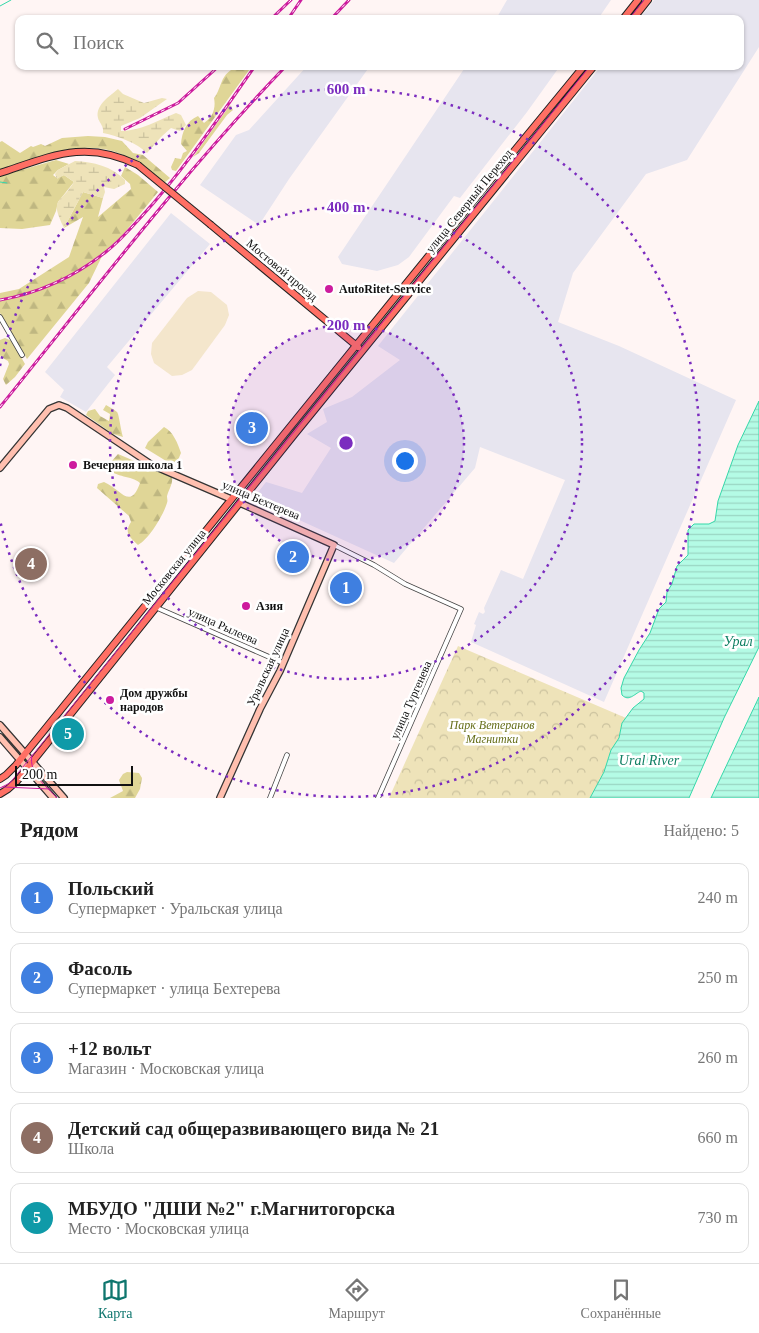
<!DOCTYPE html>
<html lang="ru">
<head>
<meta charset="utf-8">
<style>
	:root { --surface:#fff; --page:#f2f2f2; --text:#222; --muted:#767676; --line:#e0e0e0; --accent:#0f766e }
	body { margin:0; font-family:"Times New Roman",serif; background:var(--page); color:var(--text) }
	.scale { position:absolute; left:15px; bottom:12px; width:118px; box-sizing:border-box; padding-left:5px; border:2px solid #111; border-top:0; font-size:14px; line-height:18px; white-space:nowrap; color:#111; -webkit-text-stroke:4px #fff; paint-order:stroke }
	.you { position:absolute; left:404px; top:460px; width:18px; height:18px; margin:-12px; border:4px solid #fff; border-radius:50%; background:#1a73e8; box-shadow:0 0 0 8px #1a73e833 }
	.badge { display:grid; place-items:center; width:32px; height:32px; border-radius:50%; background:var(--accent); color:#fff; font-size:16px; font-weight:700 }
	.pin { position:absolute; translate:-50% -50%; border:2px solid #fff; box-shadow:0 1px 5px #0006 }
	.list { margin:0; padding:0; list-style:none }
	h2 { display:flex; justify-content:space-between; align-items:center; height:65px; margin:0; padding:0 20px; font-size:21px }
	h2 small { font-size:16px; font-weight:400; color:var(--muted) }
	.list li { display:grid; grid-template-columns:32px 1fr auto; gap:15px; align-items:center; box-sizing:border-box; height:70px; margin:0 10px 10px; padding:0 10px; border:1px solid var(--line); border-radius:10px }
	.list b { display:block; font-size:19px; white-space:nowrap }
	.list p { margin:0; font-size:16px; white-space:nowrap; color:var(--muted) }
	.list em { font-size:16px; font-style:normal; color:var(--muted) }
	.icon { flex:none; width:28px; height:28px; fill:none; stroke:currentColor; stroke-width:2; stroke-linecap:round; stroke-linejoin:round }
	.map { position:relative; flex:none; width:759px; height:798px; overflow:hidden }
	.search { position:absolute; background:var(--surface); box-shadow:0 1px 4px #0004; left:15px; right:15px; top:15px; height:55px; display:flex; align-items:center; gap:12px; box-sizing:border-box; padding:0 18px; border-radius:10px; color:var(--muted); font-size:19px }
	.sheet { height:465px; background:var(--surface) }
	nav { display:flex; justify-content:space-around; align-items:center; box-sizing:border-box; height:70px; border-top:1px solid var(--line); background:var(--surface); font-size:14px; color:var(--muted) }
	nav a { display:grid; justify-items:center; gap:2px }
	nav .on { color:var(--accent) }
	.map>svg:first-child { display:block }
</style>
</head>
<body>
<div class="map">
<svg width="759" height="798" viewBox="0 0 759 798">
	<defs>
		<pattern id="forest-firs" width="22" height="20" patternUnits="userSpaceOnUse" patternTransform="scale(1.25)"><rect width="22" height="20" fill="#e0d697"/><path d="M5 1l3.5 6h-7zM16 11l3.5 6h-7z" fill="#bfb781"/></pattern>
		<pattern id="wetland-marsh" width="20" height="14" patternUnits="userSpaceOnUse" patternTransform="scale(1.25)"><rect width="20" height="14" fill="#eee3b9"/><path d="M1 5h8M5 5V1M11 12h8M15 12V8" fill="none" stroke="#cbc29e"/></pattern>
		<pattern id="park-crowns" width="20" height="18" patternUnits="userSpaceOnUse" patternTransform="scale(1.25)"><rect width="20" height="18" fill="#eee3b9"/><path d="M2 6a3 3 0 1 1 6 0M12 15a3 3 0 1 1 6 0" fill="none" stroke="#cbc29e"/></pattern>
		<pattern id="water-rules" width="6" height="5" patternUnits="userSpaceOnUse" patternTransform="scale(1.25)"><rect width="6" height="5" fill="#b4fbe5"/><path d="M0 2.5h6" fill="none" stroke="#9ad6c3"/></pattern>
	</defs>
	<rect width="100%" height="100%" fill="#fff5f4"/>
	<path fill="#e7e5ef" d="M 507,0 L 611,0 L 598,19 L 496,19 Z
		M 654,0 L 759,0 L 759,47 L 687,160 L 646,174 L 573,273 L 558,322 L 619,346 L 736,400 L 604,702 L 471,642 L 476,625 L 474,624 L 479,612 L 483,614 L 485,612 L 484,608 L 501,570 L 523,579 L 565,480 L 480,447 L 475,468 L 394,563 L 253,499 L 266,482 L 302,493 L 331,448 L 307,434 L 327,422 L 323,409 L 352,397 L 400,360 L 378,346 L 601,66 L 740,66 L 740,19 L 639,19 Z
		M 307,66 L 370,66 L 289,179 L 259,225 L 200,185 L 236,135 L 249,130 Z
		M 466,66 L 560,66 L 527,112 L 460,198 L 454,196 L 409,257 L 398,265 L 377,271 L 342,264 L 338,257 Z
		M 171,213 L 210,244 L 107,367 L 115,375 L 86,412 L 60,397 L 64,390 L 45,372 Z"/>
	<path fill="url(#forest-firs)" d="M 242,66 L 252,66 L 176,171 L 172,170 L 171,167 L 175,158 L 181,159 L 183,153 L 187,151 L 181,144 C 182,132 186,121 198,116 L 204,123 C 213,117 216,108 214,98 C 221,90 220,77 231,70 C 235,68 239,68 242,66 Z
		M 230,105 L 233,110 L 227,115 L 199,153 L 193,157 Z
		M 88,136 L 105,137 L 122,141 L 133,153 L 143,155 L 170,178 L 163,184 C 153,176 144,167 133,160 C 90,134 43,155 0,170 L 0,142 L 2,141 L 20,153 L 31,146 L 33,147 L 41,144 L 45,146 L 62,138 Z
		M 56,160 L 69,164 L 58,170 L 53,175 L 57,178 L 64,175 L 74,182 L 58,202 L 56,211 L 50,225 L 22,229 L 0,228 L 0,176 Z
		M 125,167 L 138,175 L 158,192 L 121,237 L 104,252 L 89,283 L 27,359 L 0,313 L 0,293 L 19,289 L 69,257 L 83,217 L 64,228 L 83,192 L 103,198 L 98,217 L 131,189 L 130,184 L 121,176 Z
		M 5,338 L 12,341 L 25,364 L 15,377 L 6,385 L 3,379 L 9,364 L 8,361 L 1,357 L 0,355 L 0,340 Z
		M 106,405 C 109,407 114,409 117,412 C 119,414 121,432 123,437 L 113,434 L 86,415 L 88,411 L 95,409 L 100,416 L 109,421 L 110,414 L 103,410 Z
		M 164,427 C 173,431 178,444 181,453 L 178,460 L 171,464 L 145,448 L 148,442 Z
		M 118,454 L 172,477 C 173,484 169,489 167,496 C 167,499 168,500 167,503 C 163,516 149,539 138,545 C 129,536 124,533 131,522 L 129,516 L 97,488 L 98,484 L 104,482 C 121,489 130,511 140,483 C 131,475 116,478 109,469 L 110,463 Z
		M 127,772 L 139,773 L 142,778 L 140,789 L 135,798 L 110,798 L 123,791 L 119,780 L 123,774 Z"/>
	<path fill="url(#wetland-marsh)" d="M 118,89 L 123,94 L 144,103 L 162,98 L 167,99 L 140,118 L 121,126 L 121,131 C 140,131 159,120 176,113 L 181,115 L 186,125 L 180,131 L 171,128 L 161,137 L 147,153 C 137,143 118,136 103,133 C 104,126 100,124 98,118 C 95,105 110,96 118,89 Z
		M 75,161 C 94,162 111,166 125,180 L 125,184 L 114,189 L 104,187 L 105,192 L 103,198 L 83,192 L 64,228 C 49,197 60,205 74,182 L 64,175 L 57,179 L 55,174 L 58,170 Z"/>
	<path fill="url(#park-crowns)" d="M 458,646 L 626,718 L 622,723 L 619,738 L 609,756 L 604,772 L 590,798 L 389,798 Z"/>
	<path fill="#f4e6cc" d="M 198,291 L 211,292 L 227,305 L 229,315 L 225,325 L 192,370 L 182,375 L 172,376 L 154,363 L 151,354 L 152,343 L 187,298 Z"/>
	<path fill="url(#water-rules)" stroke="#35d8a9" d="M 759,401 L 759,647 L 724,718 L 689,798 L 590,798 L 604,772 L 611,750 L 619,738 L 622,723 L 633,708 L 644,699 L 644,693 L 641,691 C 634,694 629,702 622,695 L 621,688 L 624,678 L 639,650 L 650,633 L 659,609 L 666,602 L 667,592 L 672,584 L 677,566 L 688,555 L 688,530 L 694,524 L 709,524 L 715,521 L 718,501 L 738,445 Z
		M 759,697 L 759,798 L 711,798 Z"/>
	<g fill="none" stroke-linecap="round" stroke-linejoin="round">
		<path stroke="#35d8a9" stroke-width="1" d="M 0,6 L 11,0
			M 0,182 L 7,183"/>
		<g stroke="#444" stroke-width="5.5">
			<path id="street" d="M 0,317 L 22,355
				M 334,545 L 374,565 L 405,584 L 461,609 L 378,798
				M 155,607 L 283,663
				M 270,798 L 287,755"/>
		</g>
		<g stroke="#333" stroke-width="8">
			<path id="secondary" d="M 0,468 L 49,409 L 59,405 L 67,408 L 152,465 L 231,499
				M 0,725 L 64,798
				M 0,737 L 53,798
				M 220,798 L 260,709 L 280,671 L 334,545 L 240,503"/>
		</g>
		<g stroke="#222" stroke-width="8">
			<path id="primary" d="M 623,19 L 638,0
				M 633,19 L 648,0
				M 0,173 C 52,156 85,139 138,165
				M 211,225 L 358,347
				M 0,779 L 6,775 L 16,765 L 478,195 L 584,66
				M 0,794 L 8,789 L 17,781 L 294,435 L 594,66"/>
		</g>
		<use href="#street" stroke="#fff" stroke-width="4"/>
		<use href="#secondary" stroke="#ffbfaf" stroke-width="5.5"/>
		<use href="#primary" stroke="#ff6f64" stroke-width="6"/>
		<path stroke="#cd1c9e" stroke-width="1" d="M 629,19 L 644,0
			M 32,755 C 28,773 46,786 57,798
			M 3,787 L 50,789
			M 0,788 L 10,783 L 590,66"/>
		<g stroke="#cd1c9e" stroke-width="3">
			<path id="rail" d="M 271,19 L 291,0
				M 288,19 L 301,0
				M 331,19 L 349,0
				M 125,129 L 178,103 L 219,66
				M 0,300 C 39,293 76,276 107,251 C 120,241 131,228 142,216 C 184,170 219,117 255,66
				M 0,407 C 93,292 183,173 286,66"/>
		</g>
		<use href="#rail" stroke="#fff" stroke-width="1" stroke-dasharray="4" stroke-linecap="butt"/>
		<g stroke="#222" stroke-width="8" stroke-linecap="butt">
			<path id="primary-bridge" d="M 138,165 L 211,225"/>
		</g>
		<use href="#primary-bridge" stroke="#ff6f64" stroke-width="6"/>
	</g>
	<circle cx="346" cy="443" r="118" fill="#7b2cbf" fill-opacity=".12"/>
	<g fill="none" stroke="#7b2cbf" stroke-width="2.5" stroke-dasharray="2.5 5">
		<circle cx="346" cy="443" r="118"/>
		<circle cx="346" cy="443" r="236"/>
		<path d="M0 366A354 354 0 1 1 0 520"/>
	</g>
	<g fill="#cd1c9e" stroke="#fff" stroke-width="2">
		<circle cx="329" cy="289" r="5"/>
		<circle cx="73" cy="465" r="5"/>
		<circle cx="246" cy="606" r="5"/>
		<circle cx="110" cy="700" r="5"/>
	</g>
	<g text-anchor="middle" dominant-baseline="central" stroke-width="5" stroke-linejoin="round" paint-order="stroke">
		<g font-size="12" fill="#111" stroke="#fff">
			<text transform="translate(469 201) rotate(-51)">улица Северный Переход</text>
			<text transform="translate(282 270) rotate(40)">Мостовой проезд</text>
			<text transform="translate(261 500) rotate(23)">улица Бехтерева</text>
			<text transform="translate(174 567) rotate(-51)">Московская улица</text>
			<text transform="translate(223 626) rotate(24)">улица Рылеева</text>
			<text transform="translate(268 667) rotate(-65)">Уральская улица</text>
			<text transform="translate(411 700) rotate(-66)">улица Тургенева</text>
		</g>
		<g font-size="12" font-weight="bold" fill="#111" stroke="#fff" text-anchor="start">
			<text x="339" y="289">AutoRitet-Service</text>
			<text x="83" y="465">Вечерняя школа 1</text>
			<text x="256" y="606">Азия</text>
			<text x="120" y="693">Дом дружбы<tspan x="120" dy="14">народов</tspan></text>
		</g>
		<g font-size="12" font-style="italic" fill="#666f1a" stroke="#fff">
			<text x="492" y="725">Парк Ветеранов<tspan x="492" dy="14">Магнитки</tspan></text>
		</g>
		<g font-size="14" font-style="italic" fill="#0f7f63" stroke="#fff">
			<text x="738" y="641">Урал</text>
			<text x="649" y="760">Ural River</text>
		</g>
	</g>
	<circle cx="346" cy="443" r="8" fill="#7b2cbf" stroke="#fff" stroke-width="2.5"/>
	<g font-size="15" text-anchor="middle" font-weight="bold" fill="#7b2cbf" stroke="#fff" stroke-width="5" stroke-linejoin="round" paint-order="stroke">
		<text x="346" y="94">600 m</text>
		<text x="346" y="212">400 m</text>
		<text x="346" y="330">200 m</text>
	</g>
</svg>
<div class="scale">200 m</div>
<div class="you"></div>
<div class="pin badge" style="left:346px;top:588px;background:#3f7fe0">1</div>
<div class="pin badge" style="left:293px;top:557px;background:#3f7fe0">2</div>
<div class="pin badge" style="left:252px;top:428px;background:#3f7fe0">3</div>
<div class="pin badge" style="left:31px;top:564px;background:#8d6e63">4</div>
<div class="pin badge" style="left:68px;top:734px;background:#0f9aa8">5</div>
<div class="search"><svg class="icon" aria-label="search" viewBox="0 0 24 24"><circle cx="10" cy="10" r="6"/><path d="M15 15l6 6"/></svg>Поиск</div>
</div>
<section class="sheet">
<h2>Рядом<small>Найдено: 5</small></h2>
<ul class="list">
<li><span class="badge" style="background:#3f7fe0">1</span><div><b>Польский</b><p>Супермаркет · Уральская улица</p></div><em>240 m</em></li>
<li><span class="badge" style="background:#3f7fe0">2</span><div><b>Фасоль</b><p>Супермаркет · улица Бехтерева</p></div><em>250 m</em></li>
<li><span class="badge" style="background:#3f7fe0">3</span><div><b>+12 вольт</b><p>Магазин · Московская улица</p></div><em>260 m</em></li>
<li><span class="badge" style="background:#8d6e63">4</span><div><b>Детский сад общеразвивающего вида № 21</b><p>Школа</p></div><em>660 m</em></li>
<li><span class="badge" style="background:#0f9aa8">5</span><div><b>МБУДО &quot;ДШИ №2&quot; г.Магнитогорска</b><p>Место · Московская улица</p></div><em>730 m</em></li>
</ul>
</section>
<nav>
<a class="on"><svg class="icon" aria-label="map" viewBox="0 0 24 24"><path d="M3 6l6-2 6 2 6-2v14l-6 2-6-2-6 2zM9 4v14M15 6v14"/></svg>Карта</a>
<a><svg class="icon" aria-label="directions" viewBox="0 0 24 24"><path d="M12 3l9 9-9 9-9-9zM9 14v-3h6M13 9l2 2-2 2"/></svg>Маршрут</a>
<a><svg class="icon" aria-label="saved" viewBox="0 0 24 24"><path d="M7 4h10v16l-5-4-5 4z"/></svg>Сохранённые</a>
</nav>
</body>
</html>
